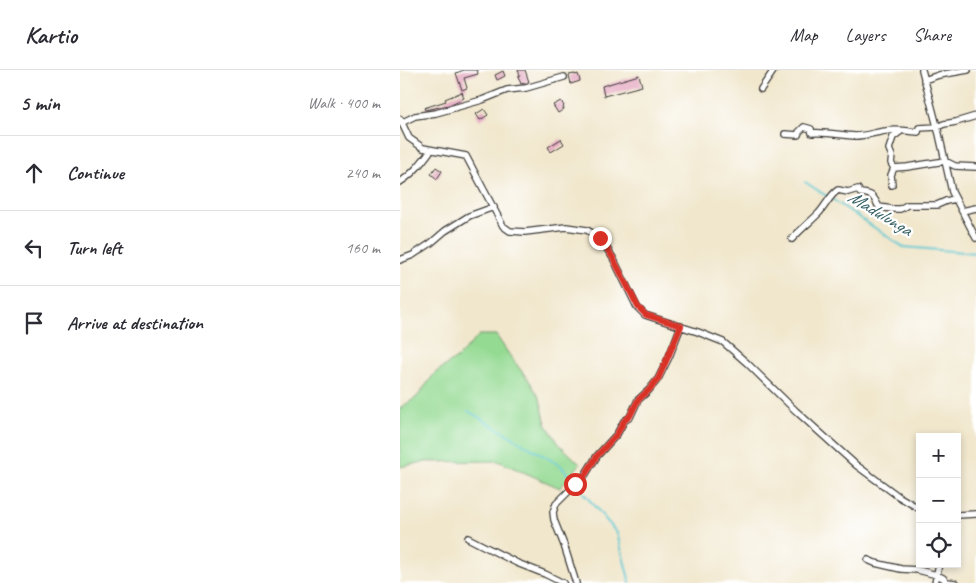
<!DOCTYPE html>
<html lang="en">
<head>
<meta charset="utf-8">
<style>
	:root { --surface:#fff; --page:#f7f7f7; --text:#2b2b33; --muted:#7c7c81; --line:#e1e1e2 }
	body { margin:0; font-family:Caveat,sans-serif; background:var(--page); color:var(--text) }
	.controls { position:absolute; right:15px; bottom:15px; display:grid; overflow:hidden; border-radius:0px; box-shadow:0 2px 8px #0003 }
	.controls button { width:45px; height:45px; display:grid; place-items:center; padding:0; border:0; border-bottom:1px solid var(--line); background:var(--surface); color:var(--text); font:25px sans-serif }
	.stop { position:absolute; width:15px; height:15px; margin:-11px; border:4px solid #d93025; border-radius:50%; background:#fff }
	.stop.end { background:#d93025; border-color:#fff; box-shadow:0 1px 5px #0008 }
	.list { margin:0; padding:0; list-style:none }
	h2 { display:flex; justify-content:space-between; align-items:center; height:65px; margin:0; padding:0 20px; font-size:21px }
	h2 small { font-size:16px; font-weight:400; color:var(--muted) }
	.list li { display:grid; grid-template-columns:32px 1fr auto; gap:15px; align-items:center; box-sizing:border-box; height:75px; padding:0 20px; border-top:1px solid var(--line) }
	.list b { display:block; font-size:19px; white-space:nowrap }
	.list em { font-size:16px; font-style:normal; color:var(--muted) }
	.icon { flex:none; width:28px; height:28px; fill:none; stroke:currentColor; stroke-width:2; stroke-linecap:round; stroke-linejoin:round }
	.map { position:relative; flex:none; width:576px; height:513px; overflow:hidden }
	header { display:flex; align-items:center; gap:30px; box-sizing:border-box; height:70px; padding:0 25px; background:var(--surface); border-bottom:1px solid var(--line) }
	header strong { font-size:24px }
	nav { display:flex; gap:28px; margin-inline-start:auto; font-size:18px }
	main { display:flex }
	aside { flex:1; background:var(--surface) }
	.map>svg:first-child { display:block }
</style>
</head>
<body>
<header>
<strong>Kartio</strong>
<nav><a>Map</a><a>Layers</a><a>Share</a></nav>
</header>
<main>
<aside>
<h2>5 min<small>Walk · 400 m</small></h2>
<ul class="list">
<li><svg class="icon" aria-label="ahead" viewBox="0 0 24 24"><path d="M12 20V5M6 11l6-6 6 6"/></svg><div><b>Continue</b></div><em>240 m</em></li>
<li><svg class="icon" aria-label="left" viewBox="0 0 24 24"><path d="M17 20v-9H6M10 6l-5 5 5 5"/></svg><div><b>Turn left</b></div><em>160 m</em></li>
<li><svg class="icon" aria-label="arrive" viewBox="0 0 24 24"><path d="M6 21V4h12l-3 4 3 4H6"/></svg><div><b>Arrive at destination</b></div></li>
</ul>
</aside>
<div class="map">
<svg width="576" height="513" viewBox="0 0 576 513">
	<rect width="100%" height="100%" fill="#fff"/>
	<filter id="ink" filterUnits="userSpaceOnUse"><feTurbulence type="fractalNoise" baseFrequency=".02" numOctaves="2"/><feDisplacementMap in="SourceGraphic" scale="10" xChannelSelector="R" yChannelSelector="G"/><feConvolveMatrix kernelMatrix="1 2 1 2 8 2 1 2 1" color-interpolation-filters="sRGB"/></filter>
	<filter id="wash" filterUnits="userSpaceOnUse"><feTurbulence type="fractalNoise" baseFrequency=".0096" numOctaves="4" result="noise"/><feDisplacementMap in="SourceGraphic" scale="20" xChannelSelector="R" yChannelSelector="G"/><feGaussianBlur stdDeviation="1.12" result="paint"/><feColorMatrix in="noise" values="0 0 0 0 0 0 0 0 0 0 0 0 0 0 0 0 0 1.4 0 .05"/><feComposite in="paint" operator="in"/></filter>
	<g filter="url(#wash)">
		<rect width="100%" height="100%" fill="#f1e7cd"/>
		<path fill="#94da93" stroke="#587b58" d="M 79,265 L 96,265 L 110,286 L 130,312 L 140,329 L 146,354 L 159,374 L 180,394 L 160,418 L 98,391 L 23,392 L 0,397 L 0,338 L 17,327 L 35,303 L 58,287 Z"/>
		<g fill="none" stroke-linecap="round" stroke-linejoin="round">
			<path stroke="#5dc9d3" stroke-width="2" d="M 405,112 L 428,127
				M 432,129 L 503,177 L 576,183
				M 68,341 L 161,396 L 217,463 L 230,513"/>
		</g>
		<g id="blocks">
			<path fill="#e5aac2" d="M 64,0 L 77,0 L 78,4 L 64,8 L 67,18 L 62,20 L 56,3 Z
				M 118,0 L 125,0 L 129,12 L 121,14 L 118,6 L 120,5 Z
				M 103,1 L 105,6 L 97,10 L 95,5 Z
				M 175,4 L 175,5 L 178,4 L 180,11 L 171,14 L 169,5 Z
				M 239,5 L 242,16 L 204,26 L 202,16 Z
				M 62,22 L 64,28 L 49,35 L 25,40 L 24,38 L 46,31 L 45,29 Z
				M 161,31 L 164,36 L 163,37 L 164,39 L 158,43 L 153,35 Z
				M 84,39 L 88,45 L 80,50 L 76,44 Z
				M 161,69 L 164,74 L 151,82 L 148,77 Z
				M 36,97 L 42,101 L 37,109 L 31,104 Z"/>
		</g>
	</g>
	<g filter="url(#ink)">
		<use href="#blocks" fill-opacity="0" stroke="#3c3a37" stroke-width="1"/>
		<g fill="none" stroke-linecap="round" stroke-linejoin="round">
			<g stroke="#3c3a37" stroke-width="8">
				<path id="street" d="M 522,0 L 539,64 L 552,122 L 576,168
					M 524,10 L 539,5 L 568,0
					M 361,19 L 374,0
					M 0,49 L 9,68 L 23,78 L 66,86 L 103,156 L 110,161 L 125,162 L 166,157 L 187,160 L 200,168 L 213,188 L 237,237 L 245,245 L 298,262 L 323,272 L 347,293 L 396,341 L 456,395 L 498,426 L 520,439
					M 1,53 L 15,46 L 36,43 L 82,30 L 107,20 L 126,18 L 164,7
					M 385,64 L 398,65 L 399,62 L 404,57 L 411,59 L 412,63 C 426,62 440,65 455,66 C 466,66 476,62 486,61 C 496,59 508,61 518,62 L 519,58 L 537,57 L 544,54 L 556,52 L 576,46
					M 494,98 L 507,97 L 545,91 L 555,96 L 576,97
					M 0,112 C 13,104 22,92 31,80
					M 492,115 L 491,105 L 494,98 L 491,93 L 492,86 L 489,79 L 493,67 L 501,61
					M 562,141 L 576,138
					M 392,169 C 400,160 409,153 418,144 C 425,137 430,125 438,120 L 448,122 L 458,119 L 460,123 C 473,124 473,126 479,137 L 492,139 L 500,139 L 507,135 L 537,135 L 546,131 L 555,129
					M 0,190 L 13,185 L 31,173 L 45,161 L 69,146 L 94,137
					M 557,445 L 576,444
					M 68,468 L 117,493 L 145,504 L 163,513
					M 468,490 L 475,493 L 501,499 L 518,500 L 537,505 L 543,508 L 547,512 L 555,513
					M 176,513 L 164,475 L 154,450 L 153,442 L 156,434 L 185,405 L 197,386 L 217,364 L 224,351 L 230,347 L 238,330 L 249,320 L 258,309 L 269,287 L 281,256
					M 535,513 L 539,494"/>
			</g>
			<use href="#street" stroke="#fff" stroke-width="5.5"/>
		</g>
	</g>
	<g fill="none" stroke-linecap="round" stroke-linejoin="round" filter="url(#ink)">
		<path stroke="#d93025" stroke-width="6" d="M 175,414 L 185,405 L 197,386 L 217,364 L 224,351 L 230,346 L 238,330 L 249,320 L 258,309 L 268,287 L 281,256 L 246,245 L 238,237 L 213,188 L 200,168"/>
	</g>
	<g text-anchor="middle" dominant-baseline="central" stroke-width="4.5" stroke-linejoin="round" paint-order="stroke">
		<g font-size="19" font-style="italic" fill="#366165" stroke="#fff">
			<text transform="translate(480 143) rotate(31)">Madulunga</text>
		</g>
	</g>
</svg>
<div class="controls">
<button>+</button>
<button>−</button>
<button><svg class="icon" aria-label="locate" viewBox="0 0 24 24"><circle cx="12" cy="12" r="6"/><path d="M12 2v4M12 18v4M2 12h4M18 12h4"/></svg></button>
</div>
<div class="stop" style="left:175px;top:414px"></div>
<div class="stop end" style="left:200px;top:168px"></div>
</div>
</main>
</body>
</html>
